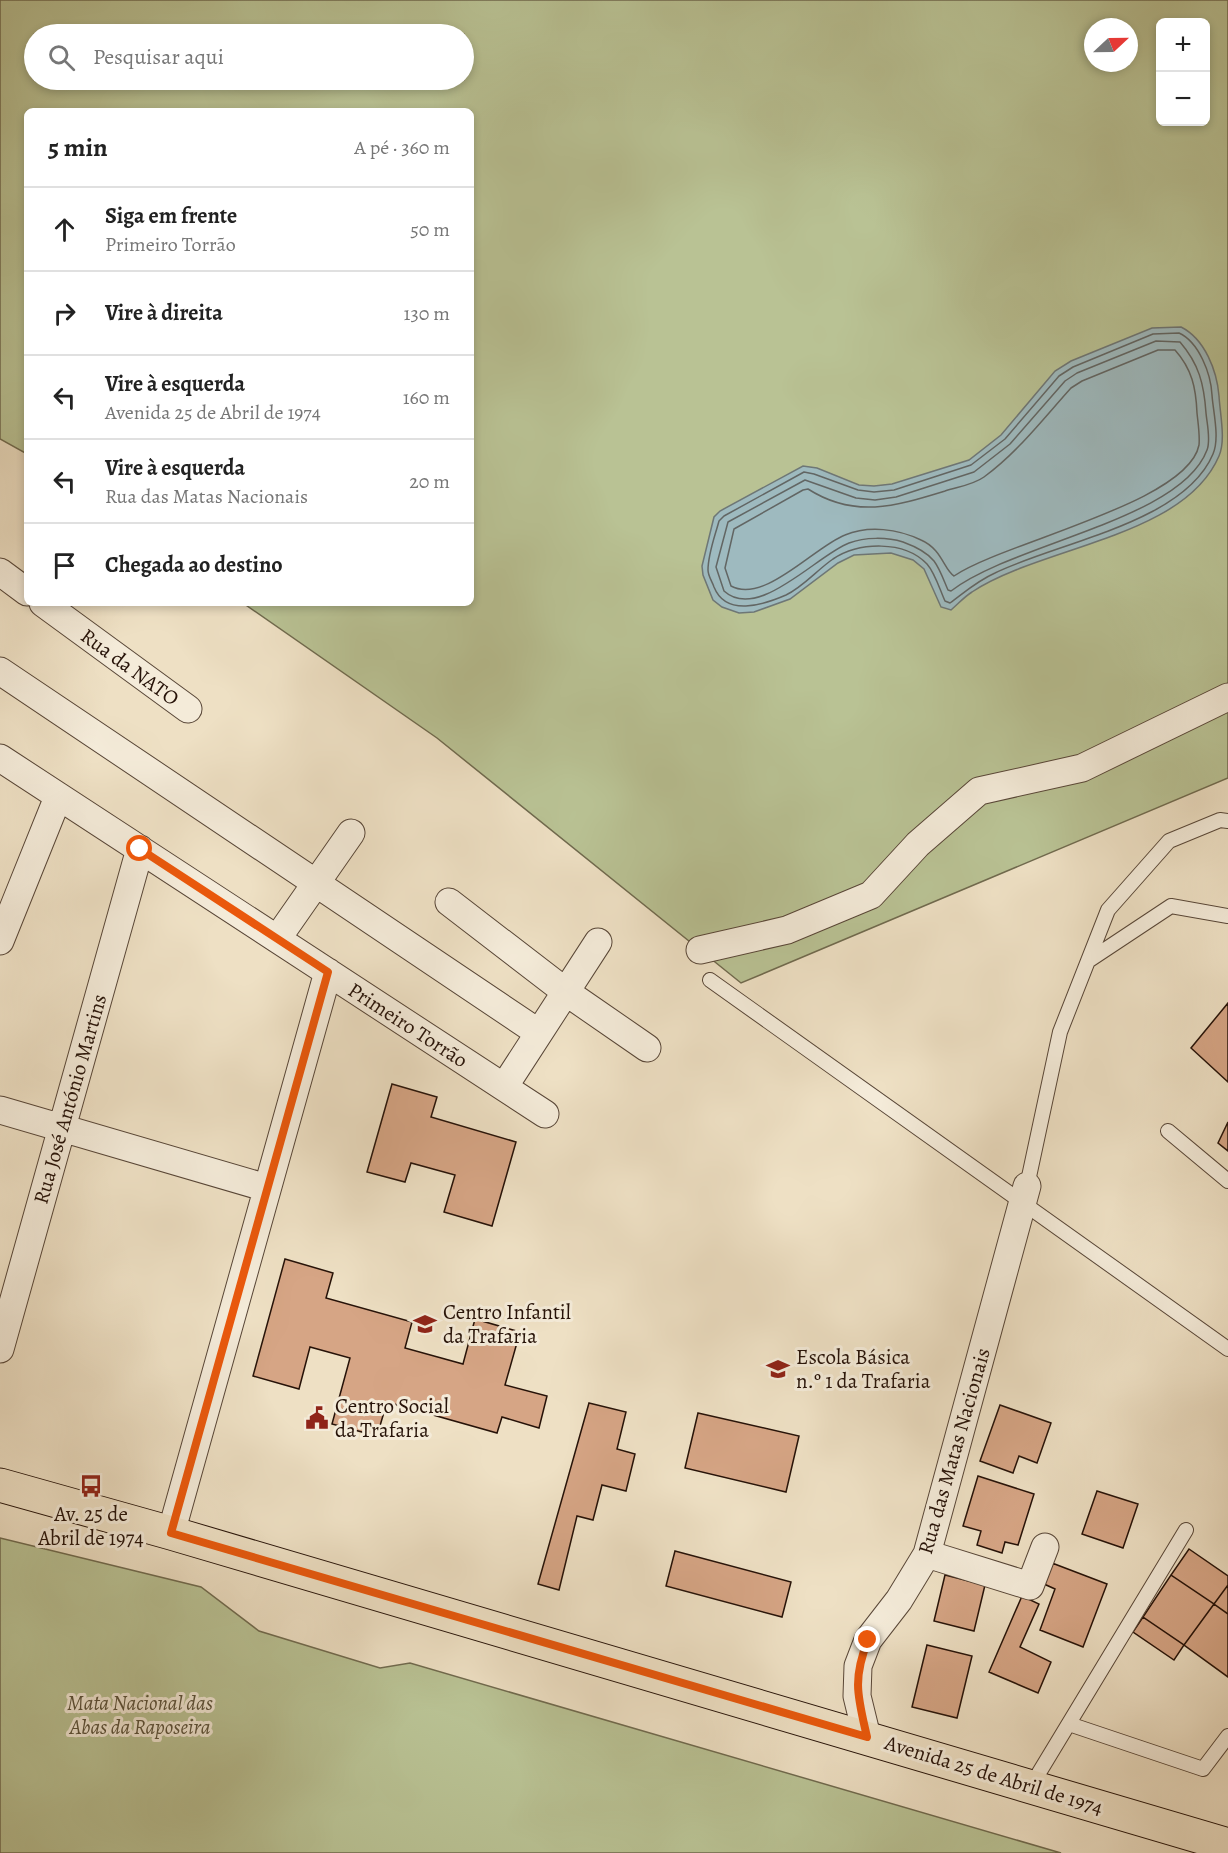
<!DOCTYPE html>
<html lang="pt">
<head>
<meta charset="utf-8">
<style>
	:root { --surface:#fff; --page:#f6f6f6; --text:#222; --muted:#767676; --line:#e0e0e0 }
	body { margin:0; font-family:Alegreya,serif; background:var(--page); color:var(--text) }
	.controls { position:absolute; right:18px; top:18px; display:grid; overflow:hidden; border-radius:9px; box-shadow:0 3px 9px #0003 }
	.controls button { width:54px; height:54px; display:grid; place-items:center; padding:0; border:0; border-bottom:2px solid var(--line); background:var(--surface); color:var(--text); font:30px sans-serif }
	.compass { position:absolute; left:1084px; top:18px; width:54px; height:54px; border-radius:50%; background:var(--surface); box-shadow:0 3px 9px #0003; rotate:68deg }
	.stop { position:absolute; width:18px; height:18px; margin:-14px; border:4px solid #ea580c; border-radius:50%; background:#fff }
	.stop.end { background:#ea580c; border-color:#fff; box-shadow:0 2px 6px #0008 }
	.list { margin:0; padding:0; list-style:none }
	h2 { display:flex; justify-content:space-between; align-items:center; height:78px; margin:0; padding:0 24px; font-size:26px }
	h2 small { font-size:20px; font-weight:400; color:var(--muted) }
	.list li { display:grid; grid-template-columns:39px 1fr auto; gap:18px; align-items:center; box-sizing:border-box; height:84px; padding:0 24px; border-top:2px solid var(--line) }
	.list b { display:block; font-size:22px; white-space:nowrap }
	.list p { margin:0; font-size:20px; white-space:nowrap; color:var(--muted) }
	.list em { font-size:20px; font-style:normal; color:var(--muted) }
	.icon { flex:none; width:33px; height:33px; fill:none; stroke:currentColor; stroke-width:2; stroke-linecap:round; stroke-linejoin:round }
	.map { position:relative; flex:none; width:1228px; height:1853px; overflow:hidden }
	.search { position:absolute; background:var(--surface); box-shadow:0 3px 9px #0003; left:24px; top:24px; width:450px; height:66px; display:flex; align-items:center; gap:15px; box-sizing:border-box; padding:0 21px; border-radius:33px; color:var(--muted); font-size:22px }
	.panel { position:absolute; background:var(--surface); box-shadow:0 3px 9px #0003; left:24px; top:108px; width:450px; height:498px; border-radius:9px }
	.map>svg:first-child { display:block }
</style>
</head>
<body>
<div class="map">
<svg width="1228" height="1853" viewBox="0 0 1228 1853">
	<rect width="100%" height="100%" fill="#eee0c4"/>
	<filter id="stains"><feTurbulence type="fractalNoise" baseFrequency=".00333" numOctaves="4"/><feColorMatrix values="0 0 0 0 .2 0 0 0 0 .09 0 0 0 0 .02 0 0 0 .5 -.17"/></filter>
	<radialGradient id="worn" r=".72"><stop offset=".6" stop-color="#630" stop-opacity="0"/><stop offset="1" stop-color="#630" stop-opacity=".3"/></radialGradient>
	<path fill="#b9c294" stroke="#706a4e" stroke-width="1.5" fill-rule="evenodd" d="M 0,0 L 1228,0 L 1228,778 L 741,983 L 437,738 L 243,603 L 471,603 L 471,111 L 27,111 L 27,454 L 0,439 ZM 1160,22 L 1206,22 L 1206,122 L 1160,122 ZM 1093,27 L 1129,27 L 1129,63 L 1093,63 ZM 34,34 L 464,34 L 464,80 L 34,80 Z
		M 0,1538 L 201,1587 L 259,1631 L 380,1668 L 410,1663 L 1061,1853 L 0,1853 Z"/>
	<path fill="#9ebabf" stroke="#6e7776" stroke-width="1.5" d="M 1181,327 C 1205,339 1217,371 1219,396 C 1220,414 1226,440 1219,456 C 1184,538 1041,546 972,592 C 964,597 958,604 951,610 L 941,607 L 924,569 L 913,560 L 891,553 L 854,555 L 838,563 L 790,599 L 754,612 L 739,613 L 722,607 L 713,600 L 703,575 L 702,566 L 714,517 L 720,511 L 803,466 L 817,468 L 859,485 L 874,486 L 892,484 L 969,460 L 1001,435 L 1055,371 L 1071,361 L 1152,328 Z"/>
	<g fill="none" stroke-linecap="round" stroke-linejoin="round">
		<path stroke="#626664" stroke-width="1.5" d="M 1179,333 C 1199,342 1211,374 1212,395 C 1213,411 1220,438 1213,454 C 1184,523 1058,542 995,573 C 977,581 965,592 950,603 L 945,601 C 940,590 935,573 927,564 C 904,540 859,542 833,559 C 817,570 803,587 786,595 C 763,605 726,617 714,587 C 712,581 708,576 708,570 C 708,554 715,536 719,521 L 724,516 L 804,472 L 814,474 L 858,490 L 874,492 L 894,490 L 971,465 L 1005,439 L 1059,376 L 1073,367 L 1153,334 Z
			M 1156,341 L 1180,342 C 1199,364 1204,384 1206,413 C 1207,424 1211,440 1207,450 C 1181,520 1013,543 951,591 L 948,590 C 944,581 940,569 934,561 C 926,551 914,546 903,542 C 887,537 865,537 849,543 C 817,555 758,622 724,591 L 716,567 L 728,522 L 805,480 L 856,498 L 875,500 L 896,497 L 974,472 L 1010,444 L 1065,381 L 1077,373 Z
			M 1158,350 L 1175,350 C 1192,369 1196,388 1197,413 C 1198,423 1200,435 1199,445 C 1188,503 1004,542 954,576 C 944,570 942,549 921,540 C 898,529 869,525 845,535 C 814,547 765,604 731,586 L 725,568 L 734,529 L 803,490 L 808,489 C 855,519 896,506 945,491 C 957,487 973,485 984,477 C 1018,452 1043,419 1071,388 L 1082,381 Z"/>
	</g>
	<path fill="#d6a585" stroke="#261208" stroke-width="1.5" d="M 1228,1003 L 1228,1082 L 1191,1048 Z
		M 392,1084 L 437,1097 L 431,1117 L 516,1142 L 492,1226 L 444,1212 L 455,1175 L 411,1163 L 405,1182 L 367,1172 Z
		M 1228,1122 L 1228,1151 L 1218,1143 Z
		M 285,1259 L 333,1273 L 326,1298 L 412,1322 L 405,1348 L 463,1364 L 475,1319 L 520,1332 L 505,1385 L 547,1396 L 539,1428 L 502,1417 L 497,1433 L 387,1402 L 377,1436 L 332,1424 L 350,1358 L 310,1347 L 299,1389 L 253,1376 Z
		M 589,1403 L 626,1412 L 617,1449 L 635,1454 L 626,1491 L 602,1485 L 593,1520 L 577,1516 L 559,1590 L 538,1584 Z
		M 1000,1405 L 1051,1423 L 1037,1463 L 1019,1456 L 1013,1473 L 980,1461 Z
		M 698,1413 L 799,1436 L 786,1492 L 685,1468 Z
		M 978,1476 L 1034,1494 L 1018,1545 L 1005,1542 L 1002,1553 L 977,1545 L 981,1531 L 963,1526 Z
		M 1097,1491 L 1138,1504 L 1123,1548 L 1082,1534 Z
		M 1189,1549 L 1228,1576 L 1228,1585 L 1214,1604 L 1171,1575 Z
		M 675,1551 L 791,1582 L 782,1617 L 666,1586 Z
		M 1052,1563 L 1107,1584 L 1083,1647 L 1040,1630 L 1055,1589 L 1044,1584 Z
		M 945,1575 L 985,1585 L 974,1631 L 934,1621 Z
		M 1171,1575 L 1214,1604 L 1184,1645 L 1143,1617 Z
		M 1228,1585 L 1228,1614 L 1214,1604 Z
		M 1022,1596 L 1039,1604 L 1020,1647 L 1051,1662 L 1038,1693 L 989,1672 Z
		M 1214,1604 L 1228,1614 L 1228,1677 L 1184,1645 Z
		M 1143,1617 L 1184,1645 L 1174,1660 L 1133,1632 Z
		M 927,1645 L 972,1656 L 957,1718 L 912,1707 Z"/>
	<g fill="none" stroke-linecap="round" stroke-linejoin="round">
		<g stroke="#584637" stroke-width="16">
			<path id="lane" d="M 1088,961 L 1171,906 L 1228,916
				M 710,980 L 1228,1349
				M 1168,1131 L 1228,1181
				M 1027,1186 L 1060,1032 L 1108,910 L 1169,841 L 1220,820 L 1228,821
				M 1069,1724 L 1203,1769 L 1228,1736
				M 1031,1786 L 1186,1530"/>
		</g>
		<g stroke="#584637" stroke-width="29">
			<path id="street" d="M 0,572 L 27,592
				M 43,603 L 188,709
				M 0,671 L 539,1033
				M 0,758 L 545,1114
				M 449,902 L 566,992 L 647,1048
				M 277,939 L 351,833
				M 0,941 L 58,797
				M 700,950 L 787,930 L 871,895 L 918,844 L 979,791 L 1082,768 L 1228,697
				M 504,1087 L 598,942
				M 0,1110 L 267,1188
				M 0,1349 L 140,849
				M 171,1533 L 328,972
				M 927,1554 L 1030,1586 L 1045,1547
				M 867,1737 L 857,1696 L 858,1666 L 868,1640 L 899,1600 L 927,1554 L 1027,1186"/>
		</g>
		<g stroke="#261208" stroke-width="35">
			<path id="primary" d="M 0,1485 L 171,1533 L 1228,1845"/>
		</g>
		<use href="#lane" stroke="#f4ebd9" stroke-width="14"/>
		<use href="#street" stroke="#f4ebd9" stroke-width="27"/>
		<use href="#primary" stroke="#eee0c4" stroke-width="33"/>
	</g>
	<g fill="none" stroke-linecap="round" stroke-linejoin="round">
		<path stroke="#ea580c" stroke-width="8" d="M 140,849 L 328,972 L 171,1533 L 867,1737 C 858,1697 852,1680 868,1640"/>
	</g>
	<defs>
		<g id="school-bare" transform="scale(1.8)"><path d="M0-5L7-2L0 1L-7-2ZM-4 1L0 2.5L4 1V4Q0 6-4 4Z" fill="#8f2418" stroke="#f4ebd9" stroke-width="2.5" paint-order="stroke"/></g>
		<g id="civic-bare" transform="scale(1.8)"><path d="M-.6-6.5H3V-4.5H.6V-3L4-1V1h2V6H-6V1h2V-1L-.6-3ZM-1.2 2.5V6h2.4V2.5Z" fill="#8f2418" stroke="#f4ebd9" stroke-width="2.5" paint-order="stroke"/></g>
		<g id="bus-bare" transform="scale(1.8)"><path d="M-5-6H5V4H4V6H2V4H-2V6H-4V4H-5ZM-3.5-4V0h7V-4ZM-3.5 1.2v1.5H-2V1.2ZM2 1.2v1.5H3.5V1.2Z" fill="#8f2418" stroke="#f4ebd9" stroke-width="2.5" paint-order="stroke"/></g>
	</defs>
	<g fill-rule="evenodd">
		<use href="#school-bare" x="425" y="1324"/>
		<use href="#school-bare" x="778" y="1369"/>
		<use href="#civic-bare" x="317" y="1418"/>
		<use href="#bus-bare" x="91" y="1486"/>
	</g>
	<g text-anchor="middle" dominant-baseline="central" stroke-width="6" stroke-linejoin="round" paint-order="stroke">
		<g font-size="21" fill="#261208" stroke="#f4ebd9">
			<text transform="translate(130 667) rotate(36)">Rua da NATO</text>
			<text transform="translate(408 1025) rotate(33)">Primeiro Torrão</text>
			<text transform="translate(70 1099) rotate(-74)">Rua José António Martins</text>
			<text transform="translate(954 1451) rotate(-74)">Rua das Matas Nacionais</text>
			<text transform="translate(994 1775) rotate(17)">Avenida 25 de Abril de 1974</text>
		</g>
		<g font-size="21" fill="#261208" stroke="#f4ebd9" text-anchor="start">
			<text x="443" y="1312">Centro Infantil<tspan x="443" dy="24">da Trafaria</tspan></text>
			<text x="796" y="1357">Escola Básica<tspan x="796" dy="24">n.º 1 da Trafaria</tspan></text>
			<text x="335" y="1406">Centro Social<tspan x="335" dy="24">da Trafaria</tspan></text>
			<text x="91" y="1514" text-anchor="middle">Av. 25 de<tspan x="91" dy="24">Abril de 1974</tspan></text>
		</g>
		<g font-size="21" font-style="italic" fill="#595039" stroke="#f4ebd9">
			<text x="140" y="1703">Mata Nacional das<tspan x="140" dy="24">Abas da Raposeira</tspan></text>
		</g>
	</g>
	<rect width="100%" height="100%" filter="url(#stains)"/>
	<rect width="100%" height="100%" fill="url(#worn)"/>
</svg>
<div class="controls">
<button>+</button>
<button>−</button>
</div>
<svg class="compass" viewBox="-18 -18 36 36"><path d="M0-13l5 13h-10z" fill="#e53935"/><path d="M0 13l5-13h-10z" fill="#767676"/></svg>
<div class="stop" style="left:140px;top:849px"></div>
<div class="stop end" style="left:868px;top:1640px"></div>
<div class="search"><svg class="icon" aria-label="search" viewBox="0 0 24 24"><circle cx="10" cy="10" r="6"/><path d="M15 15l6 6"/></svg>Pesquisar aqui</div>
<section class="panel">
<h2>5 min<small>A pé · 360 m</small></h2>
<ul class="list">
<li><svg class="icon" aria-label="ahead" viewBox="0 0 24 24"><path d="M12 20V5M6 11l6-6 6 6"/></svg><div><b>Siga em frente</b><p>Primeiro Torrão</p></div><em>50 m</em></li>
<li><svg class="icon" aria-label="right" viewBox="0 0 24 24"><path d="M7 20v-9h11M14 6l5 5-5 5"/></svg><div><b>Vire à direita</b></div><em>130 m</em></li>
<li><svg class="icon" aria-label="left" viewBox="0 0 24 24"><path d="M17 20v-9H6M10 6l-5 5 5 5"/></svg><div><b>Vire à esquerda</b><p>Avenida 25 de Abril de 1974</p></div><em>160 m</em></li>
<li><svg class="icon" aria-label="left" viewBox="0 0 24 24"><path d="M17 20v-9H6M10 6l-5 5 5 5"/></svg><div><b>Vire à esquerda</b><p>Rua das Matas Nacionais</p></div><em>20 m</em></li>
<li><svg class="icon" aria-label="arrive" viewBox="0 0 24 24"><path d="M6 21V4h12l-3 4 3 4H6"/></svg><div><b>Chegada ao destino</b></div></li>
</ul>
</section>
</div>
</body>
</html>
